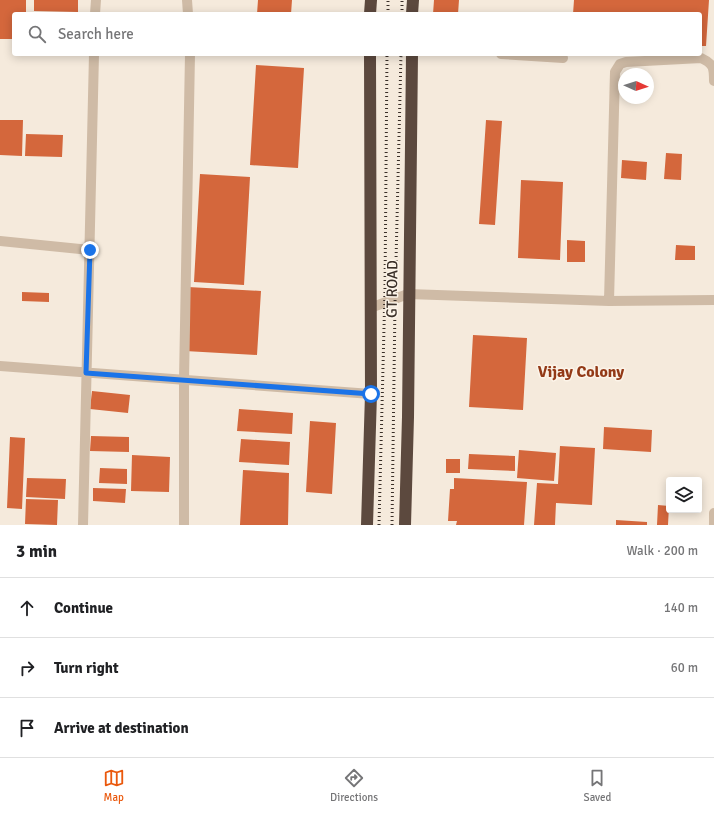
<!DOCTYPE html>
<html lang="en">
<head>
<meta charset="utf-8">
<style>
	:root { --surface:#fff; --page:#f2f2f2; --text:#202124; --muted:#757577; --line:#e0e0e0; --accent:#ea580c }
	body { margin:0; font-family:Signika,sans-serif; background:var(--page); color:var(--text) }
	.controls { position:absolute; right:12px; bottom:12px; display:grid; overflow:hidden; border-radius:4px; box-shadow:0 2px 10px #0003 }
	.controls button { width:36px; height:36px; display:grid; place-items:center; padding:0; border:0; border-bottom:1px solid var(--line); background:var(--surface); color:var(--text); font:20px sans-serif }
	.compass { position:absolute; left:618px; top:68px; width:36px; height:36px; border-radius:50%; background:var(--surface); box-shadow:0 2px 10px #0003; rotate:93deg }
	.stop { position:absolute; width:12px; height:12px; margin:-9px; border:3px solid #1a73e8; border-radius:50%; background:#fff }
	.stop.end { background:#1a73e8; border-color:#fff; box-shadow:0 1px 4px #0008 }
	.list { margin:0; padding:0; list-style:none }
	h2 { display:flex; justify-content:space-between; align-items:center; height:52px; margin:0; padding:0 16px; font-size:17px }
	h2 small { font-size:13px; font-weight:400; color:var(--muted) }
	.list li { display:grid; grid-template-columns:26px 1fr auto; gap:12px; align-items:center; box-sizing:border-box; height:60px; padding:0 16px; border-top:1px solid var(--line) }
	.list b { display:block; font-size:15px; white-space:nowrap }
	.list em { font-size:13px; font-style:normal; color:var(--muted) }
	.icon { flex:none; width:22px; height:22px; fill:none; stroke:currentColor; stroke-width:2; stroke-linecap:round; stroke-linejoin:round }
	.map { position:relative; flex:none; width:714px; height:525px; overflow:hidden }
	.search { position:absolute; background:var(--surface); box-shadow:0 2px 10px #0003; left:12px; right:12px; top:12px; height:44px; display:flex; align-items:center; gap:10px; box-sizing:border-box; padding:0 14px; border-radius:4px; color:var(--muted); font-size:15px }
	.sheet { height:232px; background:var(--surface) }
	nav { display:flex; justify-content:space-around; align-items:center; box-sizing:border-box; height:56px; border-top:1px solid var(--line); background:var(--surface); font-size:11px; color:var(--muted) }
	nav a { display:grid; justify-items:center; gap:2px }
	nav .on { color:var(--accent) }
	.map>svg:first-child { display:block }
</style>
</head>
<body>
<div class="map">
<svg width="714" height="525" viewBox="0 0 714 525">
	<rect width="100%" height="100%" fill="#f5eadc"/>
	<path fill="#d4673c" d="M 0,0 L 26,0 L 26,14 L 14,14 L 14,39 L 0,39 Z
		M 34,0 L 78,0 L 78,12 L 34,11 Z
		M 258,0 L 292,0 L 291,14 L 257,14 Z
		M 434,0 L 459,0 L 458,14 L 433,14 Z
		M 574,0 L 709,0 L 706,46 L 700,46 L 700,14 L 573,14 Z
		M 256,65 L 304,68 L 298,168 L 250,165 Z
		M 0,120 L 23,120 L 22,156 L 0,155 Z
		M 486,120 L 502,121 L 495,225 L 479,224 Z
		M 26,134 L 63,135 L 62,157 L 25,156 Z
		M 666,153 L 682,154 L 681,180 L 664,179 Z
		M 622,160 L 647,162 L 646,180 L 621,178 Z
		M 200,174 L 250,177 L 244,285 L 194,282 Z
		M 521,180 L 563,182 L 560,260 L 518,258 Z
		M 567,240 L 585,241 L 585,262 L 567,262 Z
		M 676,245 L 695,246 L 695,260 L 675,260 Z
		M 188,287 L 261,291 L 257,355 L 185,351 Z
		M 22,292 L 49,293 L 49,302 L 22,301 Z
		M 473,335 L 527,338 L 523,410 L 469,407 Z
		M 92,391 L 130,395 L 128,413 L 90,409 Z
		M 239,409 L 293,413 L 292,434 L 237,431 Z
		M 310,421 L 336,423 L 332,494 L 306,492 Z
		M 604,427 L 652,430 L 651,452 L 603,449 Z
		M 91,436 L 129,437 L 129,452 L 90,451 Z
		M 10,437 L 25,438 L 22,509 L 7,508 Z
		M 241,439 L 290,442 L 289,465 L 239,462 Z
		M 560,446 L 595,448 L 592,505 L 556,503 L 555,525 L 534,525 L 537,483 L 558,484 Z
		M 519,450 L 556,453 L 554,481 L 517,478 Z
		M 469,454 L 515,456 L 515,471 L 468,469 Z
		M 132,455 L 170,457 L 169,492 L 131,491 Z
		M 446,459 L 460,459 L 460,473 L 446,473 Z
		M 100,468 L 127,469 L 127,484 L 99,483 Z
		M 243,470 L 289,473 L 288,525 L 240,525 Z
		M 27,478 L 66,479 L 65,499 L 26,497 Z
		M 454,478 L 527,482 L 524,525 L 456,525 L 457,521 L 448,521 L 450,489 L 454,489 Z
		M 93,488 L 126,489 L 125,503 L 93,501 Z
		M 26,499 L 58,500 L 57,525 L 25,524 Z
		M 658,505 L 669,506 L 668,525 L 657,525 Z
		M 616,520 L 647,522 L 647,525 L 616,525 Z"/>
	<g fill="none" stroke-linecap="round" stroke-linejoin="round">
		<path stroke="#cfbba6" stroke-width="10" d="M 187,0 L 188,14
			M 95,14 L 96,0
			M 501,54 L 563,58
			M 0,241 L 90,250
			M 609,301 L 615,72 L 620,64 L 626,62 L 701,58 C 714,64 714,68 714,81
			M 370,308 L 408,294 L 609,301 L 714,300
			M 0,366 L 371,394
			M 714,513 L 714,525
			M 83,525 L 94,54
			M 184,525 L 184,380 L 190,54"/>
		<path stroke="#5c493e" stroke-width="12" d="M 370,14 L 371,0
			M 412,14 L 413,0
			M 367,525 L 371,394 L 370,54
			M 405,525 L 408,417 L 412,54"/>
		<path stroke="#3a2f28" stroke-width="3" stroke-dasharray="1 3" stroke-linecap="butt" d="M 388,14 L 388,0
			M 402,14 L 402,0
			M 379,525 L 385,288 L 387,54
			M 392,525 L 395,303 L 401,54"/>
	</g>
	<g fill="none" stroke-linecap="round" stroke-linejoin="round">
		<path stroke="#1a73e8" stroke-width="5" d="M 90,250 L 86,373 L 371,394"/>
	</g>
	<g text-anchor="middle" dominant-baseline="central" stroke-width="3" stroke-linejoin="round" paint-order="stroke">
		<g font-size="15" fill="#3a2f28" stroke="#fcf4e9">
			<text transform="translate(392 289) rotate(-89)">GT ROAD</text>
		</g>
		<g font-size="16" font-weight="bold" fill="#933a17" stroke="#fcf4e9">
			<text x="581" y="372">Vijay Colony</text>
		</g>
	</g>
</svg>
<div class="controls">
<button><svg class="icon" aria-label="layers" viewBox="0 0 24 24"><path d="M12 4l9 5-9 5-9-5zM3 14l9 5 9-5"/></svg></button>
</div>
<svg class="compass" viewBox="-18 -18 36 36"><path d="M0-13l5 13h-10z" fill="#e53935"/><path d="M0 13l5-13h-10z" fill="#757577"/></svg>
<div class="stop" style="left:371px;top:394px"></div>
<div class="stop end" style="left:90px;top:250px"></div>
<div class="search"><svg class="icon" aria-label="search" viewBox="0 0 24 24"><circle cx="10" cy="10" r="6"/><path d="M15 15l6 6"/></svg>Search here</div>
</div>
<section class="sheet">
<h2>3 min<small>Walk · 200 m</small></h2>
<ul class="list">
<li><svg class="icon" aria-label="ahead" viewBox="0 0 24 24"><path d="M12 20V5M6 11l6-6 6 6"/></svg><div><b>Continue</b></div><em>140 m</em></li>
<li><svg class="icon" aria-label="right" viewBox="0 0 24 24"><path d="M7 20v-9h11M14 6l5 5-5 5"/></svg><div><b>Turn right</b></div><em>60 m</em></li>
<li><svg class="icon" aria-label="arrive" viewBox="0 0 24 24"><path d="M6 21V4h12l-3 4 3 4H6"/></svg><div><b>Arrive at destination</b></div></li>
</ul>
</section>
<nav>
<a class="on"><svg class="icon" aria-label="map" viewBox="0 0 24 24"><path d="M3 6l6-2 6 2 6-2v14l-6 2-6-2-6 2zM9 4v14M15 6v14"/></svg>Map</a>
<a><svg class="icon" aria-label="directions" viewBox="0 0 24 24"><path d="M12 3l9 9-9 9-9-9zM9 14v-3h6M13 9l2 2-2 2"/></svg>Directions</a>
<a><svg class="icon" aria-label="saved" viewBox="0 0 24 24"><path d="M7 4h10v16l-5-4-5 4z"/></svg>Saved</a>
</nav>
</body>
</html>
